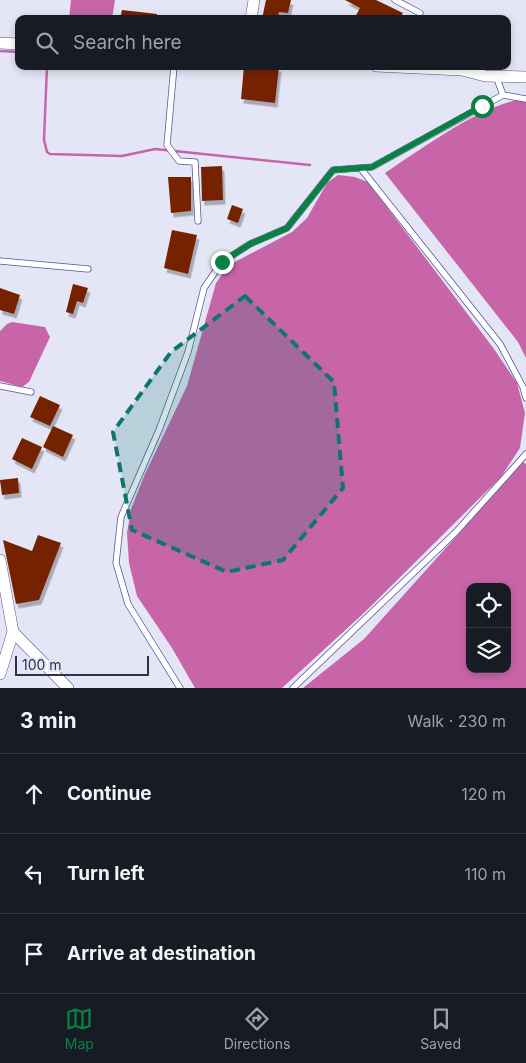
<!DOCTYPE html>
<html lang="en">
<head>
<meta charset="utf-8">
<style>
	:root { --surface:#171b24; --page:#242831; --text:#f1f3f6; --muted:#9ea1a6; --line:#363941; --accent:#0b8043 }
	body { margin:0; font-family:Inter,sans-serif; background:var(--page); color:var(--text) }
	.controls { position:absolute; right:15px; bottom:15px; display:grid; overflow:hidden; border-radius:10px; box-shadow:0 2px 8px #0003 }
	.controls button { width:45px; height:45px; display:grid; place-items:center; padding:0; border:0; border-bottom:1px solid var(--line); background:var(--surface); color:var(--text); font:25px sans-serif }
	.scale { position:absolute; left:15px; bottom:12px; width:134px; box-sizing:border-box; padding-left:5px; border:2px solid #30314f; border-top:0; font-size:14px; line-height:18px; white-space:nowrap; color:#30314f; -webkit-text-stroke:4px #e4e6f5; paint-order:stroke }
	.stop { position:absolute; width:15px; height:15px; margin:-11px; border:4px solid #0b8043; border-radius:50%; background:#fff }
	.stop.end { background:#0b8043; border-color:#fff; box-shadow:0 1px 5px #0008 }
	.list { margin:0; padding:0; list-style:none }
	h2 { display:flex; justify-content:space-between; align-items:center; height:65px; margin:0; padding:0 20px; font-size:21px }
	h2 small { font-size:16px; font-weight:400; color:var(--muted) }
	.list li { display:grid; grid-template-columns:32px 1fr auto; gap:15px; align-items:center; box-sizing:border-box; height:80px; padding:0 20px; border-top:1px solid var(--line) }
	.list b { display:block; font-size:19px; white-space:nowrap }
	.list em { font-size:16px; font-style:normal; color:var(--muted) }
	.icon { flex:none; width:28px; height:28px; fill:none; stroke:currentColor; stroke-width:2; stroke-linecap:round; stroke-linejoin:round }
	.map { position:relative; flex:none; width:526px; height:688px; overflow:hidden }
	.search { position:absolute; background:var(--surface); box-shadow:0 2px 8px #0003; left:15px; right:15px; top:15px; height:55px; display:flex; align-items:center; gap:12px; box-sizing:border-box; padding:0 18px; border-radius:10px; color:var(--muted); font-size:19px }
	.sheet { height:305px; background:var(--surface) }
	nav { display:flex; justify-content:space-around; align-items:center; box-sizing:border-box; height:70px; border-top:1px solid var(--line); background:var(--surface); font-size:14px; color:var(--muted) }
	nav a { display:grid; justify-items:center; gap:2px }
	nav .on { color:var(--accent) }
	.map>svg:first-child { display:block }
</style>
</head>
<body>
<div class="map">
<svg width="526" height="688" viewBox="0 0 526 688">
	<defs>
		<filter id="shadow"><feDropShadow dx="2.5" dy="4.5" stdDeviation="0" flood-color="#0004"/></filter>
	</defs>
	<rect width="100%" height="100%" fill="#e4e6f5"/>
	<path fill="#c865a9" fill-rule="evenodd" d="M 71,0 L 115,0 L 112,19 L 69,19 Z
		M 526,99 L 526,358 L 518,342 L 385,173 C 420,150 486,101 526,99 Z
		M 338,175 L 355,177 L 368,182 L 494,349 L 517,383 L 525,413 L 520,448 L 501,477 L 365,612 L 282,688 L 195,688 L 172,648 L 137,596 L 129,563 L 127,533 L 131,509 L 145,474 L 187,386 L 216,283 L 229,265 L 292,232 L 307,218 L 327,183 Z
		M 12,322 L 45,327 L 50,337 L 29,382 L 22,387 L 0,381 L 0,331 L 7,324 Z
		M 523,462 L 526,464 L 526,688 L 303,688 L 364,639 ZM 470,587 L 507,587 L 507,669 L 470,669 Z"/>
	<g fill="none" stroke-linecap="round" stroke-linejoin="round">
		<path stroke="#c865a9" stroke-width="2.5" d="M 0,51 L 19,52
			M 47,66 L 44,140 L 47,152 L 50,154 L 122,156 L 155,149 L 310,165"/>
	</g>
	<path fill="#742400" filter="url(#shadow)" d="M 266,0 L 291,0 L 288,13 L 279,12 L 278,19 L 262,19 Z
		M 345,0 L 376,0 L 403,13 L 399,19 L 354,19 L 360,8 Z
		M 122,10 L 157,14 L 157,19 L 120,19 Z
		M 244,66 L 279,67 L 275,103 L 241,99 Z
		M 222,166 L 223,200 L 202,201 L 201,167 Z
		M 168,177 L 191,177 L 191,211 L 171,213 Z
		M 232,205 L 243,209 L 238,223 L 227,219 Z
		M 172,230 L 197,235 L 188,274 L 164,268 Z
		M 73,284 L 88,288 L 83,303 L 77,301 L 73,314 L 66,312 Z
		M 0,288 L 20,295 L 14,314 L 0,310 Z
		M 40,396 L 60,405 L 50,426 L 30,417 Z
		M 53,426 L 73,435 L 63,457 L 43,447 Z
		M 22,438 L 42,447 L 32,469 L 12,459 Z
		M 18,478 L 19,493 L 2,495 L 0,480 Z
		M 38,535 L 61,543 L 39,600 L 16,604 L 3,540 L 32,551 Z"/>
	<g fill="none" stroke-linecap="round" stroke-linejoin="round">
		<g stroke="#535596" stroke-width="7">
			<path id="service" d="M 395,0 L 420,13
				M 174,66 L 167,145 L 179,161 L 195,162 L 198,221
				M 496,76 L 503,95
				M 362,170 L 500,344 L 523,387 L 526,398
				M 0,261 L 88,269
				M 0,386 L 31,392
				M 180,688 L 128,604 L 116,563 L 121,517 L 159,430 L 188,352 L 204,288 L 222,262 L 250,244 L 287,228 L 333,170 L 372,167 L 503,95 L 526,99
				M 293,688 L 455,533 L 526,454"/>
		</g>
		<g stroke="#535596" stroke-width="12">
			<path id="minor" d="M 251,19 L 254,0
				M 0,43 L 19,44
				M 376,66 L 462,70 L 485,76 L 526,77
				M 0,560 L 13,632 L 0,674
				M 13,632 L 68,688"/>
		</g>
		<use href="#service" stroke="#fff" stroke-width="5.5"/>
		<use href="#minor" stroke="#fff" stroke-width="11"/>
	</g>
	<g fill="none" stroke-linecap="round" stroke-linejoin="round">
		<path stroke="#0b8043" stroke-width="6" d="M 222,262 L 250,244 L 287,228 L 333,170 L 372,167 L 482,106"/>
	</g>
	<path fill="#0f766e" fill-opacity="0.2" stroke="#0f766e" stroke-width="4" stroke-dasharray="10 6" stroke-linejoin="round" d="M 245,296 L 334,382 L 343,488 L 283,560 L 227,572 L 132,530 L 113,432 L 171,352 Z"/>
</svg>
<div class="controls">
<button><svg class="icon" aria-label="locate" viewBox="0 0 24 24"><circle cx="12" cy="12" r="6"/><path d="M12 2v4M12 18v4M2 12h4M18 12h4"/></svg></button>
<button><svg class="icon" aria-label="layers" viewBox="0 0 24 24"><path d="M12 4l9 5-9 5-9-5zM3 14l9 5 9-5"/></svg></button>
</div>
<div class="scale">100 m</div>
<div class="stop" style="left:482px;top:106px"></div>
<div class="stop end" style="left:222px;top:262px"></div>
<div class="search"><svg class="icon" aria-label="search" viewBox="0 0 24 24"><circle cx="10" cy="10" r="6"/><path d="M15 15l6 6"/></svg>Search here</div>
</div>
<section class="sheet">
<h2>3 min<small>Walk · 230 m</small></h2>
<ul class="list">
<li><svg class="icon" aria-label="ahead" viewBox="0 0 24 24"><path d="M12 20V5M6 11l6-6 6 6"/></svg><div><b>Continue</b></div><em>120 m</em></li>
<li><svg class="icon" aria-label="left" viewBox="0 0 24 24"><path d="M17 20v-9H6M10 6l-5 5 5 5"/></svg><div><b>Turn left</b></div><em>110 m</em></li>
<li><svg class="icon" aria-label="arrive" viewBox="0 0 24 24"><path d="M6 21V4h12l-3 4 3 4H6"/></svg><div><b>Arrive at destination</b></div></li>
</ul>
</section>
<nav>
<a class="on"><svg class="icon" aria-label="map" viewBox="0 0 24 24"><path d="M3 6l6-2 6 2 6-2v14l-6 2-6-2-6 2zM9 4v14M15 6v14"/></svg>Map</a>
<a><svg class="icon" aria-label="directions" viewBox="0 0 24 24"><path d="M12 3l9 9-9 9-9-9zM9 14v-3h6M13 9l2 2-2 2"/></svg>Directions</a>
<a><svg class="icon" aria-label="saved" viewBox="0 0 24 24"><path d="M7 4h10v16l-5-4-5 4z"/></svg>Saved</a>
</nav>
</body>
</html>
